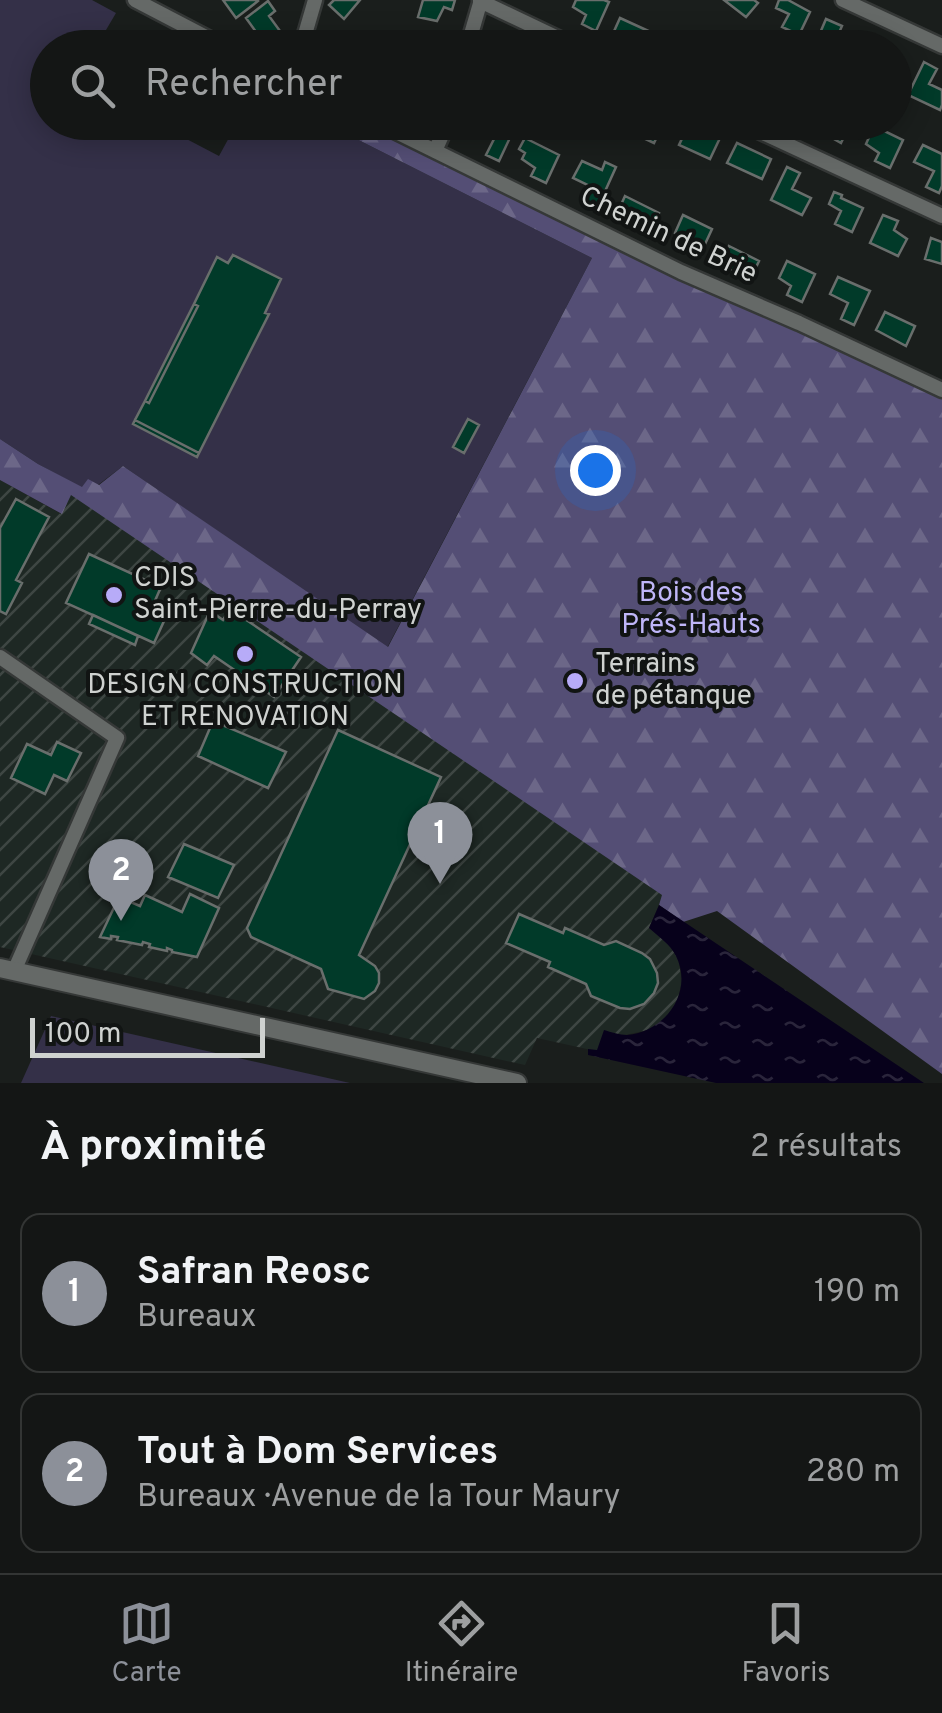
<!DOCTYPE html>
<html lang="fr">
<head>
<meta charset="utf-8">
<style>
	:root { --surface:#141615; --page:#1d1f1e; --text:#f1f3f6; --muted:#9d9fa0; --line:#333534; --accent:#8c9099 }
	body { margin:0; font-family:Overpass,sans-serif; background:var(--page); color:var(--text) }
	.scale { position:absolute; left:30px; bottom:25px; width:235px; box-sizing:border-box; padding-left:10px; border:5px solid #cfd2d0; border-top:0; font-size:28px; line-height:35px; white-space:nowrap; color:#cfd2d0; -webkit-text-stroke:8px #111413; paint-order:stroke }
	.you { position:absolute; left:595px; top:470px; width:35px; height:35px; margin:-25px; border:8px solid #fff; border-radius:50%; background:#1a73e8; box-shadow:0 0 0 15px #1a73e833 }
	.badge { display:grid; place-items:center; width:65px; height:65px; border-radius:50%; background:var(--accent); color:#fff; font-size:32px; font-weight:700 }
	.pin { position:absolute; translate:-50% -82px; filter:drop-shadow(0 2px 5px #0008) }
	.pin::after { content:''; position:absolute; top:52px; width:35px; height:30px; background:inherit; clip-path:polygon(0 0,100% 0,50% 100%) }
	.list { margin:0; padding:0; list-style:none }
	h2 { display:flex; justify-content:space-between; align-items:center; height:130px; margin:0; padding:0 40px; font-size:42px }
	h2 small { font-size:32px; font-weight:400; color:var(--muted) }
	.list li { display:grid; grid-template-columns:65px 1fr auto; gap:30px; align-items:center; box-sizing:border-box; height:160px; margin:0 20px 20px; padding:0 20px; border:2px solid var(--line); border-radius:20px }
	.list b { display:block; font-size:38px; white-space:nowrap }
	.list p { margin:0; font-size:32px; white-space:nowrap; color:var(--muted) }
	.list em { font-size:32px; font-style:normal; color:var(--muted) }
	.icon { flex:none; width:55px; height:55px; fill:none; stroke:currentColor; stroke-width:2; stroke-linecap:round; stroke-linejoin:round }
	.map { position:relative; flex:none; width:942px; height:1083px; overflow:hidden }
	.search { position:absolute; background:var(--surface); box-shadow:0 5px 25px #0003; left:30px; right:30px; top:30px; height:110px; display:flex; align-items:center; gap:25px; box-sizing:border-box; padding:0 35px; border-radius:55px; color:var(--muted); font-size:38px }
	.sheet { height:490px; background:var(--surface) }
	nav { display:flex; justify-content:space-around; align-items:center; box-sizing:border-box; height:140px; border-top:2px solid var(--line); background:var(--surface); font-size:28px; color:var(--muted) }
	nav a { display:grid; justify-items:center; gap:5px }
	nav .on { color:var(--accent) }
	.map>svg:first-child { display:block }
</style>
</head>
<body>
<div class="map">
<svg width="942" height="1083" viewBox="0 0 942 1083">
	<defs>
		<pattern id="industrial-furrows" width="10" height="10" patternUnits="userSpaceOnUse" patternTransform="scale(2.5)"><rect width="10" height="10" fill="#1e2824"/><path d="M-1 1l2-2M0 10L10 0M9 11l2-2" fill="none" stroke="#3e4643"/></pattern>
		<pattern id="forest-firs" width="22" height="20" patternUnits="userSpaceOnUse" patternTransform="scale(2.5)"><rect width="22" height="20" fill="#544e75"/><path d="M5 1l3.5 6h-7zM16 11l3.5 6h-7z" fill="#6c6788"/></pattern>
		<pattern id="water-ripples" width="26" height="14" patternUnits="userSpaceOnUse" patternTransform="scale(2.5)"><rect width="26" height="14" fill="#07011b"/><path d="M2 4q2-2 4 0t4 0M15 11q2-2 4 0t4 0" fill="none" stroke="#2a253b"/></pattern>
	</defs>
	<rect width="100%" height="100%" fill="#1a1e1c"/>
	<path fill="url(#industrial-furrows)" d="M 0,480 L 61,514 L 71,494 L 663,895 L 649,928 L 667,942 L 678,958 L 682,981 L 677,1002 L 665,1020 L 648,1030 L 625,1035 L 596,1051 L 537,1038 L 525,1065 L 0,947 Z"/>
	<path fill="#343048" d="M 0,0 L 92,0 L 116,13 L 96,47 L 48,48 L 48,122 L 156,123 L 219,156 L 237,123 L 325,123 L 592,258 L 387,648 L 123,466 L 98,485 L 82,488 L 38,464 L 0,439 Z
		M 51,1016 L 350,1083 L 21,1083 Z"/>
	<path fill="url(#forest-firs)" d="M 325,123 L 370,123 L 942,390 L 942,1074 L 717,911 L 683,922 L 659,905 L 662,895 L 71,495 L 62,514 L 0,480 L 0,439 L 38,464 L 82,487 L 88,479 L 99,485 L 123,466 L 388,647 L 592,258 Z"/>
	<path fill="url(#water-ripples)" d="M 659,905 L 924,1083 L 716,1083 L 588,1055 L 588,1049 L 597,1050 L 604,1030 C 611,1032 620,1035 627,1035 C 665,1032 694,992 676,956 C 670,944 659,937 649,928 Z"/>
	<path fill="#013a29" stroke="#696e6c" stroke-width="2.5" d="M 223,0 L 257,0 L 258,1 L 236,18 Z
		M 334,0 L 360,0 L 344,19 L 329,5 Z
		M 423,0 L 455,0 L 452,10 L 444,7 L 437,21 L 418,17 Z
		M 576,0 L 604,0 L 609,2 L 596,31 L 582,24 L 586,15 L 573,7 Z
		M 724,0 L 754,0 L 758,3 L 746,17 Z
		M 779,0 L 788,0 L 810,12 L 799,35 L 782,27 L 789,14 L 776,8 Z
		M 268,1 L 275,11 L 269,16 L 280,31 L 264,43 L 246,18 Z
		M 620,18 L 655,34 L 649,48 L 633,48 L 611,38 Z
		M 826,19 L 842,26 L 838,35 L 851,44 L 849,48 L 814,47 Z
		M 924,62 L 937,69 L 929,84 L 942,90 L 942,105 L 940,110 L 908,95 Z
		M 479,122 L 506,122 L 515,127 L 499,161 L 486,155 L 494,139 L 475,130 Z
		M 630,122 L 656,122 L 662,126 L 654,143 L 626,130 Z
		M 813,122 L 851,122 L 841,143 L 811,126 Z
		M 689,124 L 719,140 L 710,159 L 679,145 Z
		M 874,126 L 903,140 L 890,168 L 875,161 L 879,153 L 866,144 Z
		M 525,138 L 559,155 L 546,183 L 531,176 L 535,168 L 522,159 L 525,153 L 519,149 Z
		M 737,143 L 771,159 L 762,179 L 727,163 Z
		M 923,145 L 942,154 L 942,186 L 939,193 L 926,187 L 934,171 L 914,162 Z
		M 582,161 L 602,170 L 605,162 L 616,167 L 597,209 L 585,203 L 592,187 L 573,178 Z
		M 787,167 L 800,173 L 792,189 L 811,198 L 802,215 L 771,200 Z
		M 834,192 L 842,195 L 841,198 L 863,208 L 852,232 L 835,224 L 841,211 L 829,204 Z
		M 625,196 L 659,213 L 650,232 L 616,216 Z
		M 683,215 L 712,229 L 699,257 L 684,250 L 688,241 L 675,233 Z
		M 883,215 L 898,221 L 894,230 L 907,239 L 898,256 L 870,243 Z
		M 931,238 L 942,242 L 942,264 L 925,259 Z
		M 729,246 L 759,261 L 750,280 L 720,264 Z
		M 233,255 L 281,279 L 265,313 L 269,314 L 199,453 L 135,420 L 145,401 L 149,403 L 198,306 L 194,304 L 217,257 L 228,263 Z
		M 787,261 L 815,274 L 802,302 L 787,295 L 791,286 L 779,278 Z
		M 838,277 L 870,291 L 854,325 L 841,319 L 848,303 L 830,294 Z
		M 194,304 L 198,306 L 149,403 L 145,401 Z
		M 885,312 L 915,326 L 906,346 L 876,330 Z
		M 468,419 L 479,425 L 464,453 L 453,447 Z
		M 135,420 L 199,453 L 197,457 L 133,424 Z
		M 16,499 L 49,517 L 16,580 L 22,583 L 6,614 L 0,611 L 0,528 Z
		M 89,554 L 161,587 L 154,603 L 169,610 L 154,643 L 66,603 Z
		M 230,609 L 301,657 L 274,697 L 214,656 L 207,665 L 191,653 L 210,611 L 223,620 Z
		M 93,615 L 138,636 L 135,645 L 89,624 Z
		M 213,721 L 286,752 L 268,788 L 198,756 Z
		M 338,730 L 441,777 L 359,955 L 375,966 L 379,973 L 379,983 L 375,991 L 364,999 L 328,989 L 321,969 L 251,937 L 247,928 Z
		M 57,742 L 81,753 L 67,781 L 54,775 L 45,794 L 11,778 L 27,744 L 51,755 Z
		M 184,844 L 234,865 L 218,898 L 168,877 Z
		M 190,894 L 219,908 L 197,957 L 172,952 L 172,950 L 167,948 L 167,951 L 149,947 L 150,944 L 143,942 L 142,945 L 117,940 L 118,937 L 111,936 L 111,939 L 100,937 L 119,897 L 140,906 L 145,895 L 182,912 Z
		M 519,914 L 563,933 L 565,928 L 604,945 L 616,941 L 642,953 L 650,959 L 657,973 L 658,983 L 654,993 L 644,1004 L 630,1009 L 620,1008 L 591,996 L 586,984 L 548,967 L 550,962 L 506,943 Z"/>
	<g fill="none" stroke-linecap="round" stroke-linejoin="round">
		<g stroke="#353837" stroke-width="19">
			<path id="minor" d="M 135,0 L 227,48
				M 843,0 L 942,46
				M 480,1 L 579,48
				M 301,48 L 315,0
				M 467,48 L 481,0
				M 376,122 L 681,272 L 799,323 L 942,390
				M 739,122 L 942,216
				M 435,151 L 448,122
				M 0,657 L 117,738 L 14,971"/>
		</g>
		<g stroke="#353837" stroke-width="22">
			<path id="tertiary" d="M 0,968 L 517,1083"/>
		</g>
		<use href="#minor" stroke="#656967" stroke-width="14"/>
		<use href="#tertiary" stroke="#656967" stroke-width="18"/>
	</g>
	<g fill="#b7abf8" stroke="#111413" stroke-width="4">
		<circle cx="114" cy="595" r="10"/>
		<circle cx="245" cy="654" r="10"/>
		<circle cx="575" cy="681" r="10"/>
	</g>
	<g text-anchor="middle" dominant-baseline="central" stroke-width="8" stroke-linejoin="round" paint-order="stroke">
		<g font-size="28" fill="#cfd2d0" stroke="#111413">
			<text transform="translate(668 236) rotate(25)">Chemin de Brie</text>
		</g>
		<g font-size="28" fill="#cfd2d0" stroke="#111413" text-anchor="start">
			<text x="134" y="579">CDIS<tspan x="134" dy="32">Saint-Pierre-du-Perray</tspan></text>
			<text x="595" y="665">Terrains<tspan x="595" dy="32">de pétanque</tspan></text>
			<text x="245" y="686" text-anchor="middle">DESIGN CONSTRUCTION<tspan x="245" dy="32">ET RENOVATION</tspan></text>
		</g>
		<g font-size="28" fill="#bfb6f8" stroke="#111413">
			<text x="691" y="594">Bois des<tspan x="691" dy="32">Prés-Hauts</tspan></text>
		</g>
	</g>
</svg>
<div class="scale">100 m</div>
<div class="you"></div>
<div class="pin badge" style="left:440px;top:884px">1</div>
<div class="pin badge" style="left:121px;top:921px">2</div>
<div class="search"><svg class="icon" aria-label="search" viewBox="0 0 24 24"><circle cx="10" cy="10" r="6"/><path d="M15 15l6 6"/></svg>Rechercher</div>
</div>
<section class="sheet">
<h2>À proximité<small>2 résultats</small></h2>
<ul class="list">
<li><span class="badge">1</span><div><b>Safran Reosc</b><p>Bureaux</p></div><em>190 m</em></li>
<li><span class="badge">2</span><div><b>Tout à Dom Services</b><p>Bureaux · Avenue de la Tour Maury</p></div><em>280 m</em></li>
</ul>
</section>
<nav>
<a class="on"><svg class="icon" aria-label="map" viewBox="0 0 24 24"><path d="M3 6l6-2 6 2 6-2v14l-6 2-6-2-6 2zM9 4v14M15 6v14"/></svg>Carte</a>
<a><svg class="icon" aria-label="directions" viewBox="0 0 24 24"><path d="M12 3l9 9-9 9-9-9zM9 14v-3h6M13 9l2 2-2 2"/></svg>Itinéraire</a>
<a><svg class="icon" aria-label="saved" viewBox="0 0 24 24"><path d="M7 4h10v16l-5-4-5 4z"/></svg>Favoris</a>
</nav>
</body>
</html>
